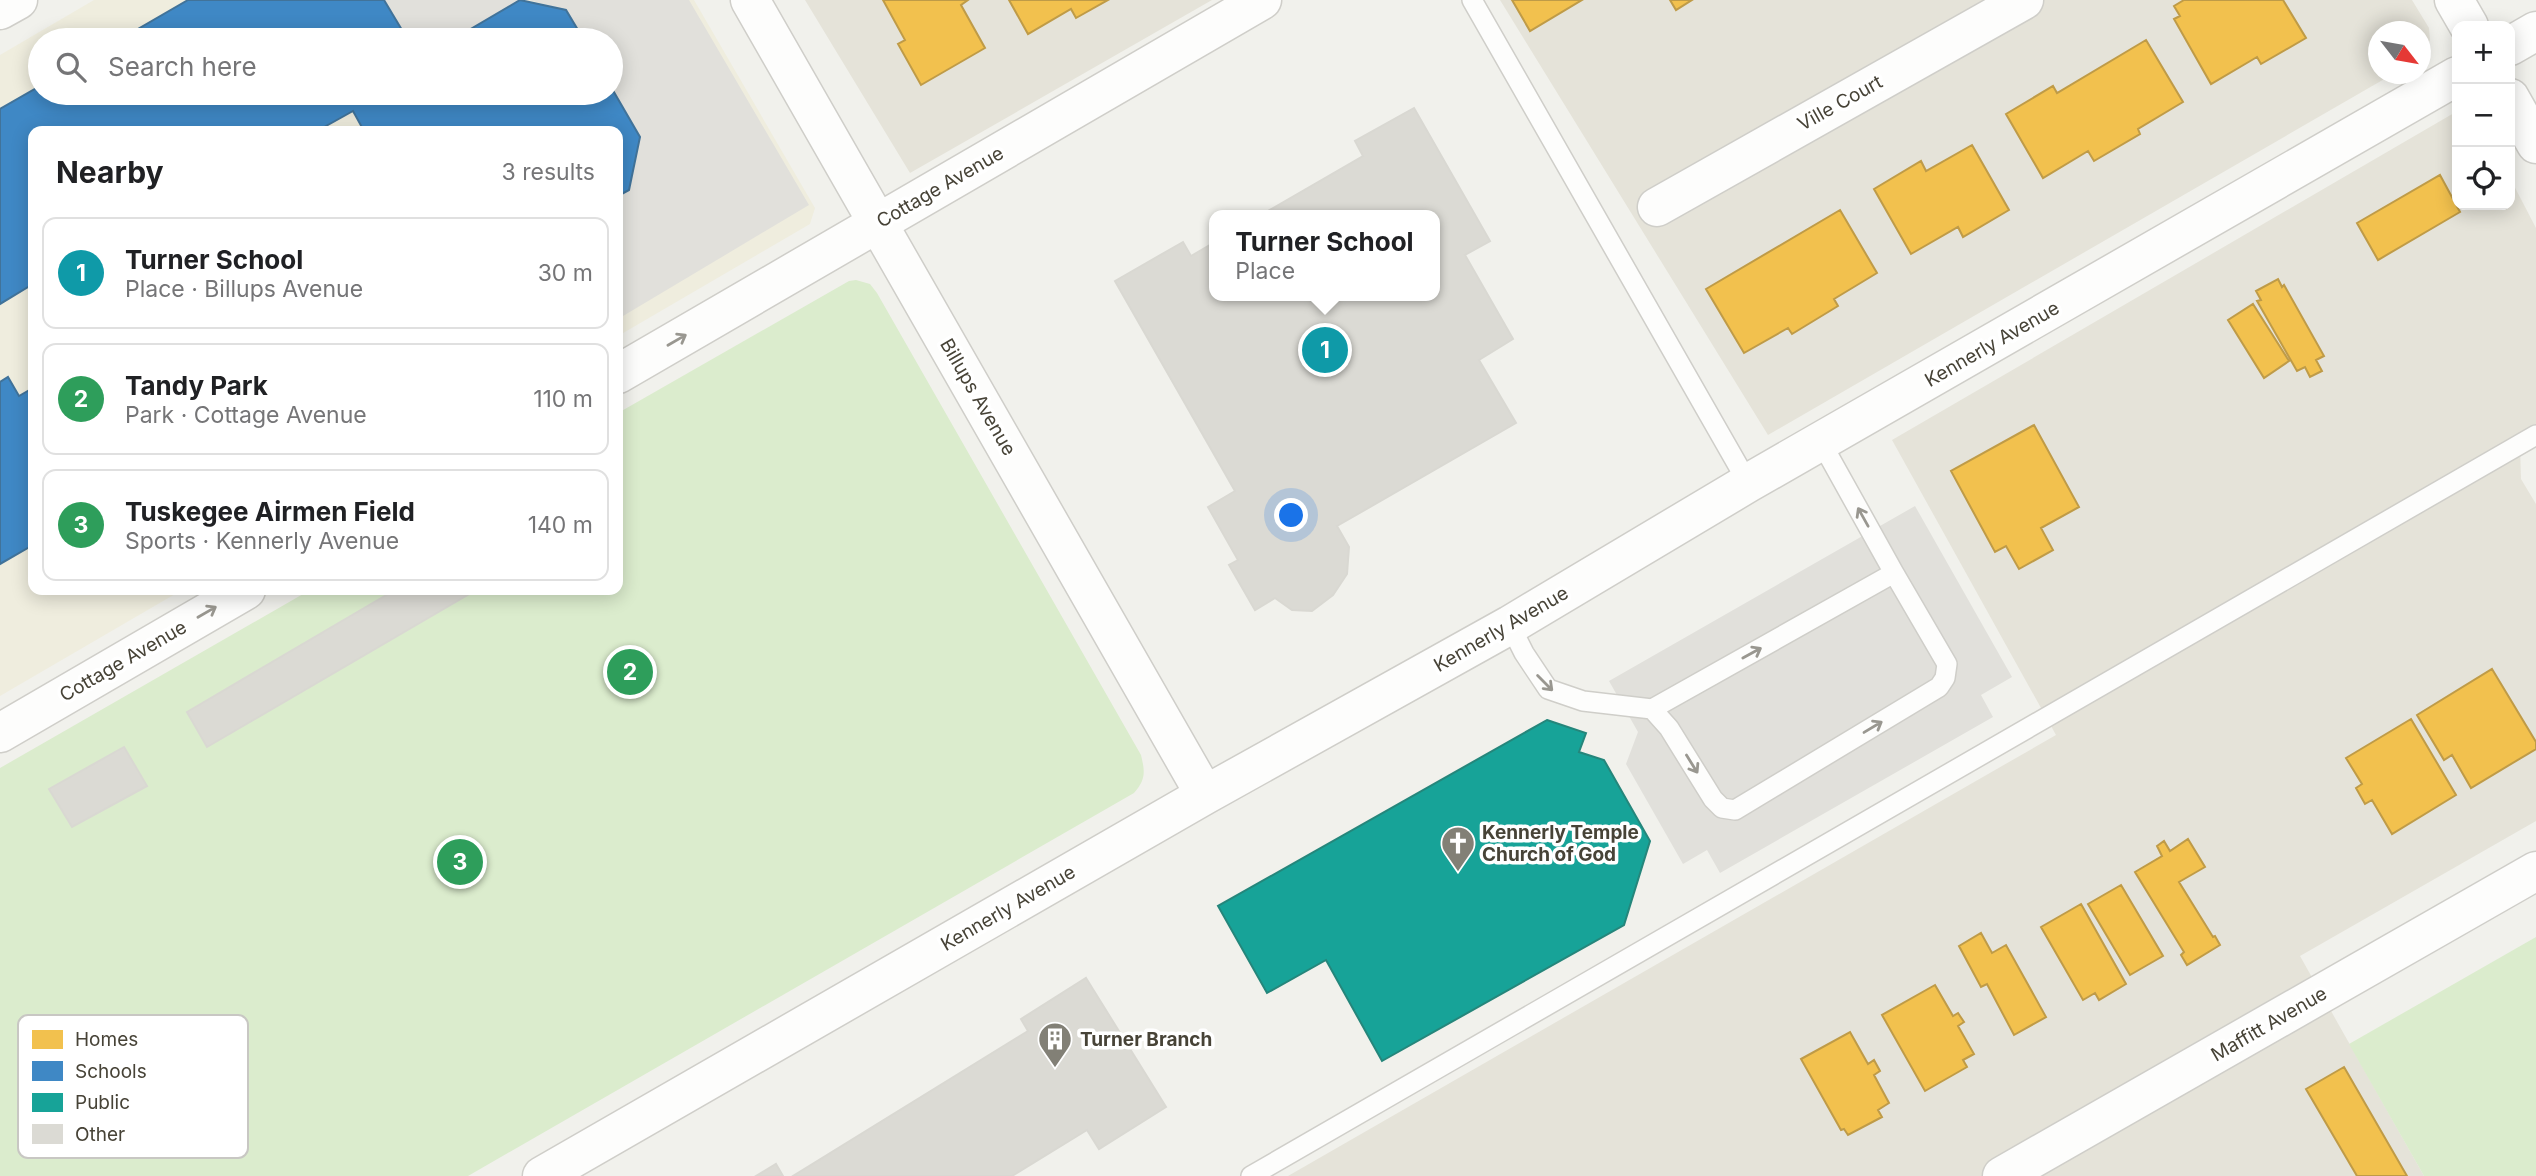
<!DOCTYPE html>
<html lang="en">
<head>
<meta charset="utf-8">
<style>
	:root { --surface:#fff; --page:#f2f2f2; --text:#202124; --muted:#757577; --line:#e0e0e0; --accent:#2563eb }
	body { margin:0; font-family:Inter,sans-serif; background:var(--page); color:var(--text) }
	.controls { position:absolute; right:21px; top:21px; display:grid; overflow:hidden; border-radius:14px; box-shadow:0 4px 18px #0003 }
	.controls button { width:63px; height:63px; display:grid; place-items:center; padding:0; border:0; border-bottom:2px solid var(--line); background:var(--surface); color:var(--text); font:35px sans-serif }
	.compass { position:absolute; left:2368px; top:21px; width:63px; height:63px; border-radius:50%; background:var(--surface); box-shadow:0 4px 18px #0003; rotate:121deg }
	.you { position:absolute; left:1292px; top:516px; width:24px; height:24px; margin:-18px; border:5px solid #fff; border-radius:50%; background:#1a73e8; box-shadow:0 0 0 10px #1a73e833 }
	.badge { display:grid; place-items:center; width:46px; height:46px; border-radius:50%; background:var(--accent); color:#fff; font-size:23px; font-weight:700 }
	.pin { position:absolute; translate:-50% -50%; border:4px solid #fff; box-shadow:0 2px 7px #0006 }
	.popup { position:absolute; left:1209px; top:210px; width:231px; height:91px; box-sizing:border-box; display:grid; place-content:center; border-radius:14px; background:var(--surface); filter:drop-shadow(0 2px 5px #0005); font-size:23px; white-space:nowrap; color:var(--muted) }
	.popup b { font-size:26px; color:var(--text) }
	.popup::after { content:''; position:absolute; left:50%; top:100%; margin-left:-14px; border:14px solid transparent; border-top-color:var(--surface) }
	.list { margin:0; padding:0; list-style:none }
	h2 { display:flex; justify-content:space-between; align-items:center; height:91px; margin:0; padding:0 28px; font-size:30px }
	h2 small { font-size:23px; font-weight:400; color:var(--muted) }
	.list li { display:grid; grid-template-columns:46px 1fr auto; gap:21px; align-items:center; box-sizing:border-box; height:112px; margin:0 14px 14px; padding:0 14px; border:2px solid var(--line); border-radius:14px }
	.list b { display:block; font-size:26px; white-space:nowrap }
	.list p { margin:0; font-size:23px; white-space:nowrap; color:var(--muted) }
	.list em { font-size:23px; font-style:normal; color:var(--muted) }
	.icon { flex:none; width:38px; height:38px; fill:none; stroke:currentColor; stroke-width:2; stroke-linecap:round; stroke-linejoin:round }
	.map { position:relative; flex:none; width:2536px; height:1176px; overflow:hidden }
	.search { position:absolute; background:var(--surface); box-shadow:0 4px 18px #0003; left:28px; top:28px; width:595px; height:77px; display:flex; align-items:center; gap:18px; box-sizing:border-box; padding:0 24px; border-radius:38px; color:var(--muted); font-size:26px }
	.panel { position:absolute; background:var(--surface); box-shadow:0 4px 18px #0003; left:28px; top:126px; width:595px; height:469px; border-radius:14px }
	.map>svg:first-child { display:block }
</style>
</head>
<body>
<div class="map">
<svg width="2536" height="1176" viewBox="0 0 2536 1176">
	<rect width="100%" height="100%" fill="#f1f1ec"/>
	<path fill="#e5e3d9" d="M 805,0 L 1212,0 L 910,173 Z
		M 1500,0 L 2412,0 L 2429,28 L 2430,40 L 2421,56 L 2420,32 L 2378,32 L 2378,74 L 2393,74 L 1768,435 Z
		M 2454,113 L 2457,113 L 2457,205 L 2510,205 L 2510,178 L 2536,228 L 2536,435 L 2520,445 L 2521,479 L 2536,504 L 2536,821 L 2300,956 L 2424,1176 L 1288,1176 L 2056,735 L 1892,440 Z"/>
	<path fill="#efedde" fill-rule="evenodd" d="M 94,0 L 694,0 L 815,208 L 810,224 L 618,336 L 618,131 L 33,131 L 33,590 L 182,590 L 0,696 L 0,55 ZM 40,40 L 611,40 L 611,93 L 40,93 Z"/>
	<path fill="#dbeccd" d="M 856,280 L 870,284 L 877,293 L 1141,755 C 1145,772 1146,779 1134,793 L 468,1176 L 0,1176 L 0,768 L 310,590 L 618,590 L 618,413 L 849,281 Z
		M 2536,937 L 2536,1176 L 2424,1176 L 2349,1044 Z"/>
	<path fill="#e1e0db" d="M 384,0 L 520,0 L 452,40 L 408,40 Z
		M 529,0 L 689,0 L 809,205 L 618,319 L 618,196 L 629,190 L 640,137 L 611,87 L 611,40 L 584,40 L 566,10 Z
		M 1915,506 L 2012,677 L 1981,695 L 1993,717 L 1720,873 L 1707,850 L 1683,864 L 1626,764 L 1638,732 L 1609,681 Z"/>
	<path fill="#f2c14e" stroke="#bf9b47" stroke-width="2" d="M 883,0 L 968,0 L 961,5 L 985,48 L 921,85 L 898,44 L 905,40 Z
		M 1009,0 L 1108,0 L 1076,18 L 1071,9 L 1028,34 Z
		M 1512,0 L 1582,0 L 1530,31 Z
		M 1670,0 L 1692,0 L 1676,10 Z
		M 2184,0 L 2283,0 L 2306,38 L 2261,64 L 2257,57 L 2211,84 L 2174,19 L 2180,16 L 2174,6 Z
		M 2146,40 L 2183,102 L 2138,129 L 2140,134 L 2094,161 L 2088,151 L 2043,178 L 2006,114 L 2053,86 L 2057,93 Z
		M 1972,145 L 2009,210 L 1963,237 L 1958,227 L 1911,254 L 1874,189 L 1921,161 L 1926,171 Z
		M 2440,175 L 2460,212 L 2378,260 L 2357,223 Z
		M 1840,210 L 1877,273 L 1834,299 L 1838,306 L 1792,334 L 1788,328 L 1744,353 L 1706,289 Z
		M 2278,279 L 2282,287 L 2284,285 L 2324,356 L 2316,360 L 2322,371 L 2310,377 L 2305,367 L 2297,371 L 2257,301 L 2261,300 L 2256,291 Z
		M 2253,304 L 2289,361 L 2264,378 L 2228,320 Z
		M 2034,425 L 2079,507 L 2041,528 L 2053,550 L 2019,569 L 2006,546 L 1995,552 L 1951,471 Z
		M 2492,669 L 2536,742 L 2536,749 L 2471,788 L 2452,755 L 2444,760 L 2417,715 Z
		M 2411,719 L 2456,795 L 2392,834 L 2372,800 L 2365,804 L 2356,788 L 2362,784 L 2346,758 Z
		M 2188,839 L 2205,867 L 2179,882 L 2213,937 L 2215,936 L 2220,945 L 2187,965 L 2181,955 L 2184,952 L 2135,872 L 2162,856 L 2157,846 L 2164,841 L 2170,851 Z
		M 2121,885 L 2163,956 L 2130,975 L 2088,904 Z
		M 2081,904 L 2126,984 L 2099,1000 L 2095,993 L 2083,1000 L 2041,927 Z
		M 1981,933 L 1992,953 L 2006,945 L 2046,1017 L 2014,1035 L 1987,984 L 1981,987 L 1959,946 Z
		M 1935,985 L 1953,1016 L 1958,1013 L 1964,1022 L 1958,1026 L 1974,1054 L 1963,1060 L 1967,1067 L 1925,1091 L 1882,1015 Z
		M 1850,1032 L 1868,1064 L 1874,1060 L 1880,1071 L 1874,1075 L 1889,1103 L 1878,1110 L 1882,1117 L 1848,1135 L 1844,1129 L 1841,1130 L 1801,1059 Z
		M 2344,1067 L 2407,1176 L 2357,1176 L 2306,1089 Z"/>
	<path fill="#3f88c5" stroke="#41739a" stroke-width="2" d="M 188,0 L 384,0 L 408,40 L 119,40 Z
		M 520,0 L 566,10 L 584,40 L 452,40 Z
		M 40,86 L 40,93 L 611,93 L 611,87 L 640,137 L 629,190 L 618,196 L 618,131 L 364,131 L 353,111 L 317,131 L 33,131 L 33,284 L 0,304 L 0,109 Z
		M 8,377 L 19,396 L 33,388 L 33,545 L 0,564 L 0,382 Z"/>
	<path fill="#17a398" stroke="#25867b" stroke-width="2" d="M 1547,720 L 1586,733 L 1579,752 L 1604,760 L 1650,841 L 1624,925 L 1382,1061 L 1326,960 L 1267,993 L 1218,906 Z"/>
	<path fill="#dbdad4" stroke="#d9d8d2" stroke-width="2" d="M 1414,108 L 1490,241 L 1465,255 L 1513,339 L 1479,360 L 1516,423 L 1337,526 L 1349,547 L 1347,574 L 1333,595 L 1312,611 L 1292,610 L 1275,598 L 1255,610 L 1229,565 L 1238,560 L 1208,507 L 1235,491 L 1115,281 L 1183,242 L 1191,256 L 1215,242 L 1215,296 L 1435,296 L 1435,215 L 1261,215 L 1363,156 L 1355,141 Z
		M 395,590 L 476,590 L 207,747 L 187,712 Z
		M 124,747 L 147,786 L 72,827 L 49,789 Z
		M 1086,978 L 1166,1107 L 1099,1149 L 1087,1130 L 1012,1176 L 793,1176 L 1028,1031 L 1021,1019 Z
		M 776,1164 L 783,1176 L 756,1176 Z"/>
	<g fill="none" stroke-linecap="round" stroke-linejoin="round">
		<g stroke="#cfcec9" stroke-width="22">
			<path id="service" d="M 1472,0 L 1748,483
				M 1510,625 L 1524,653 L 1548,689 L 1583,701 L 1652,709 L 1894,573 L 1821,442
				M 1652,709 L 1669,728 L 1713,799 L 1722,808 L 1735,810 L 1939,687 L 1945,678 L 1947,664 L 1894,573
				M 1251,1176 L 2536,435"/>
		</g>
		<g stroke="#cfcec9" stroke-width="41">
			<path id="minor" d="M 750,0 L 1205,795
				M 2454,0 L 2469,26
				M 0,10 L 18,0
				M 2510,46 L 2536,31
				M 2510,98 L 2536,144
				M 1657,207 L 2024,0
				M 618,374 L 1262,0
				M 0,733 L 246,590
				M 542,1176 L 1205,795 L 1510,625 L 1748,483 L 2457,76
				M 2002,1176 L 2536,871"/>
		</g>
		<use href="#service" stroke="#fdfdfc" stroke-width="19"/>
		<use href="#minor" stroke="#fdfdfc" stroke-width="38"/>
	</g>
	<defs><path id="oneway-shaft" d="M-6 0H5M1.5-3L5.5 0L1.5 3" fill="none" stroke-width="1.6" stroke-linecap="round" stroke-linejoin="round" transform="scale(1.75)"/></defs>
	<g stroke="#999790">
		<use href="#oneway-shaft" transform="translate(677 340) rotate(-30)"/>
		<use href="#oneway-shaft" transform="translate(1863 517) rotate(-119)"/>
		<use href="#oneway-shaft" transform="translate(207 612) rotate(-30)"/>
		<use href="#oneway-shaft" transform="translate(1752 653) rotate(-29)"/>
		<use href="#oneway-shaft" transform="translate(1545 683) rotate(45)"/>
		<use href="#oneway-shaft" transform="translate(1873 727) rotate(-31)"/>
		<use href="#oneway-shaft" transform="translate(1692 764) rotate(58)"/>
	</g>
	<defs>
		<g id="church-pin" transform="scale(1.75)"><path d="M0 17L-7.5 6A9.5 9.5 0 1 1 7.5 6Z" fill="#828076" stroke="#fff"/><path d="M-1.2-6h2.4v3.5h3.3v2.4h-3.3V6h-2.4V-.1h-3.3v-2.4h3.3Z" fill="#fff"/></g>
		<g id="building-pin" transform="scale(1.75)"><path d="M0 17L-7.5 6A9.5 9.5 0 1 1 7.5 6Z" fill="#828076" stroke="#fff"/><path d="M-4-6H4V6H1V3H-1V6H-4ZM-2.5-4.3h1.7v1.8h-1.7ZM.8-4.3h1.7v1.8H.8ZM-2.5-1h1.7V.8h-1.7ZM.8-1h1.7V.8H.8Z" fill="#fff"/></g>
	</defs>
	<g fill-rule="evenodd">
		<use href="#church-pin" x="1458" y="843"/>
		<use href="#building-pin" x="1055" y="1039"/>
	</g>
	<g text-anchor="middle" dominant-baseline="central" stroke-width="7" stroke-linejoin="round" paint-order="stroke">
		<g font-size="19" fill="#474337" stroke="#fff">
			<text transform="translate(1840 103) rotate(-29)">Ville Court</text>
			<text transform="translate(940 187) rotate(-30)">Cottage Avenue</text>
			<text transform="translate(1992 344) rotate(-30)">Kennerly Avenue</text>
			<text transform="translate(978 397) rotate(60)">Billups Avenue</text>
			<text transform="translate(1501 629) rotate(-30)">Kennerly Avenue</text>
			<text transform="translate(123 661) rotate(-30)">Cottage Avenue</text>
			<text transform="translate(1008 908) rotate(-30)">Kennerly Avenue</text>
			<text transform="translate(2269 1024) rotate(-30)">Maffitt Avenue</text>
		</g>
		<g font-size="19" font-weight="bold" fill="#474337" stroke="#fff" text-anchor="start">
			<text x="1482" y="832">Kennerly Temple<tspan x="1482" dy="22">Church of God</tspan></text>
			<text x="1080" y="1039">Turner Branch</text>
		</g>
	</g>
	<rect x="18" y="1015" width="230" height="143" rx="10" fill="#fff" stroke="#c8c7c3" stroke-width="2"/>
	<rect x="32" y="1030" width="31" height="19" fill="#f2c14e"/>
	<rect x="32" y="1061" width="31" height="20" fill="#3f88c5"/>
	<rect x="32" y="1093" width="31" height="19" fill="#17a398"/>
	<rect x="32" y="1124" width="31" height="20" fill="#dbdad4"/>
	<g font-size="19" fill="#474337">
		<text x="75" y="1046">Homes</text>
		<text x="75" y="1078">Schools</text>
		<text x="75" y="1109">Public</text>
		<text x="75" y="1141">Other</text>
	</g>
</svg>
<div class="controls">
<button>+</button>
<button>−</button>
<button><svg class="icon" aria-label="locate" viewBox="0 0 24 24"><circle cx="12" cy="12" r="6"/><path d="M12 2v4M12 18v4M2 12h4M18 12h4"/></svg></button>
</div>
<svg class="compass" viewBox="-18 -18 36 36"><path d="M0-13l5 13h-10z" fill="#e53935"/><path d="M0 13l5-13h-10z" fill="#757577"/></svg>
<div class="you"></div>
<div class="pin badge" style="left:1325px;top:350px;background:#0f9aa8">1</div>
<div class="popup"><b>Turner School</b>Place</div>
<div class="pin badge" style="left:630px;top:672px;background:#2e9e5b">2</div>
<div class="pin badge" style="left:460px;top:862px;background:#2e9e5b">3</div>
<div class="search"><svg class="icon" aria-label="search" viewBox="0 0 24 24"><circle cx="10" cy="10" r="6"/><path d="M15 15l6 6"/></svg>Search here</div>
<section class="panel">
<h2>Nearby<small>3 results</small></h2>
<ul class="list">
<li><span class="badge" style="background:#0f9aa8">1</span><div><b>Turner School</b><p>Place · Billups Avenue</p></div><em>30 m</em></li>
<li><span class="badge" style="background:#2e9e5b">2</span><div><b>Tandy Park</b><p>Park · Cottage Avenue</p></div><em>110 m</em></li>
<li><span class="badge" style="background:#2e9e5b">3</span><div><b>Tuskegee Airmen Field</b><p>Sports · Kennerly Avenue</p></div><em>140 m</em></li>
</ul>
</section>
</div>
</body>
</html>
